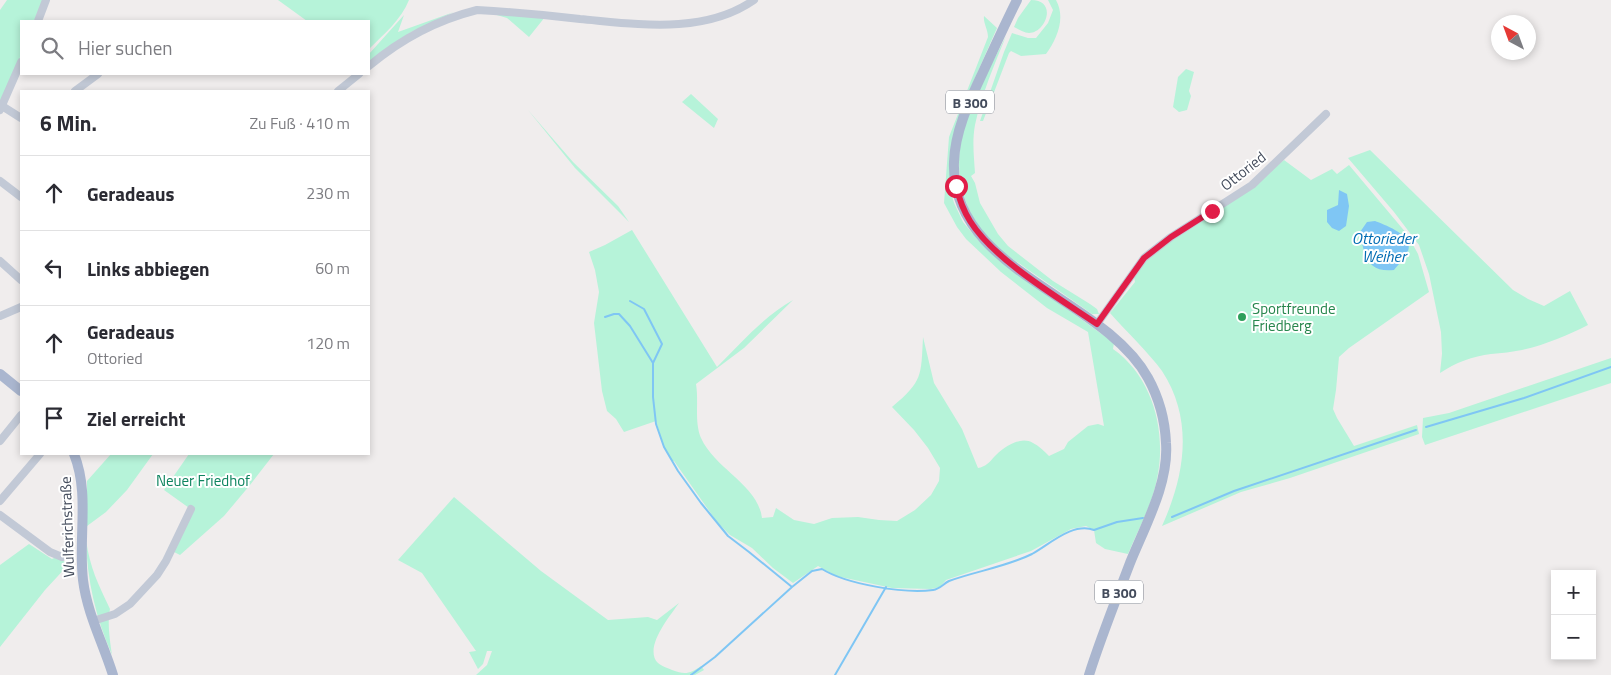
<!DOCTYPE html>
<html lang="de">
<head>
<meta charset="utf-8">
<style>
	:root { --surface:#fff; --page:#f7f7f7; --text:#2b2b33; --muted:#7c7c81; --line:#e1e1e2 }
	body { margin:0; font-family:"Titillium Web",sans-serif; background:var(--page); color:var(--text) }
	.controls { position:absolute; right:15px; bottom:15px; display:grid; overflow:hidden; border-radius:0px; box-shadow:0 2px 8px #0003 }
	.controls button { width:45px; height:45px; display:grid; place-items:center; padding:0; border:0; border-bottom:1px solid var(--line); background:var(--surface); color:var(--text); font:25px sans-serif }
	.compass { position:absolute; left:1491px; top:15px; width:45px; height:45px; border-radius:50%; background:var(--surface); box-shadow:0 2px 8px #0003; rotate:319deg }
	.stop { position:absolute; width:15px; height:15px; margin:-11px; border:4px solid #e11d48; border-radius:50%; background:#fff }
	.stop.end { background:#e11d48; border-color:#fff; box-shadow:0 1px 5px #0008 }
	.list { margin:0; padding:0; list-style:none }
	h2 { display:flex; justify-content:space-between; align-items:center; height:65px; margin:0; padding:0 20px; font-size:21px }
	h2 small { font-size:16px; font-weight:400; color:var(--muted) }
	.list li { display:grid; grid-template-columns:32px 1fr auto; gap:15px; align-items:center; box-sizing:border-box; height:75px; padding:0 20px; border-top:1px solid var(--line) }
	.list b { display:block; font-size:19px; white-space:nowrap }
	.list p { margin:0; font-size:16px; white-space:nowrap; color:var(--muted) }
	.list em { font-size:16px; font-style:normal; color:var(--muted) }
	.icon { flex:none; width:28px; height:28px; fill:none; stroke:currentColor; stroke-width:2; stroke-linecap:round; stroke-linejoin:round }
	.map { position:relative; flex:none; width:1611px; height:675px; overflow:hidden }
	.search { position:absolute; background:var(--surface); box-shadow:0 2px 8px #0003; left:20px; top:20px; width:350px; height:55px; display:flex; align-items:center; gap:12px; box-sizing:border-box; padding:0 18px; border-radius:0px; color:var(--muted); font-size:19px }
	.panel { position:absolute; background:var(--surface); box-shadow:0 2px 8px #0003; left:20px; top:90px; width:350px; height:365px; border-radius:0px }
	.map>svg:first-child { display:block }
</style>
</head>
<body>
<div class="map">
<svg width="1611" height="675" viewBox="0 0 1611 675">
	<rect width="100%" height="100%" fill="#f0eded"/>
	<path fill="#b6f3d9" d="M 7,0 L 43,0 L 34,21 L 21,21 L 21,55 L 0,103 L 0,10 Z
		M 278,0 L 409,0 C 401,20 384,34 369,49 L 369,21 L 307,21 Z
		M 1031,0 C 1058,0 1046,33 1029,33 C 1024,33 1019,29 1014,27 L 1018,18 Z
		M 1048,0 L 1056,0 C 1066,18 1057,39 1046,54 L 1021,56 L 1011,51 L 1009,53 L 983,121 L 980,121 L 1004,52 L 1012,33 L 1028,38 L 1036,38 L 1048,23 L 1053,10 Z
		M 454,12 L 411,32 L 369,63 L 369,54 L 404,15 L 398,32 Z
		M 490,13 L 545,17 L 529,37 L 507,18 Z
		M 984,16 L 997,28 L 971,87 L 950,162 L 950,189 L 954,203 L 963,222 L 978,240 L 998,259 L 1114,343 L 1113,349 C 1153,377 1167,432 1157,479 C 1152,505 1138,530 1128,554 L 1105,549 L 1096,543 L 1094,530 L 1086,526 L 1071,529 L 1031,551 L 946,580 L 940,587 L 931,589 L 892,588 L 836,576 L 818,566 L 793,583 L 773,568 L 752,548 L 730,535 L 717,522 L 674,461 L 672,461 L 664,447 L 656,421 L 624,432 L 616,419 L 607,411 L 602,391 L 594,323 L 599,292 L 595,270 L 589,252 L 605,245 L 632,230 L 717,367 C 741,343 763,317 793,300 L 744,348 L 696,384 C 699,402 694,421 701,438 C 715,469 758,485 762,518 L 773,517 L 776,508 L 794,520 L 814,524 L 832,518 L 858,517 L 879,520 L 897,521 L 915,510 L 931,495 L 939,481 L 940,468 L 928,448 L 914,430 L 892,407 C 923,381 921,376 923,337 L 934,383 L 962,429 L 978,468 C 985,467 990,462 994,457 C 1003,448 1020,435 1033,443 C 1039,446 1044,451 1049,456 L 1064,449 L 1068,442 L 1088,426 L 1098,424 L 1104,426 L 1088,332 L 1047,308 L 1001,272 L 966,239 L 957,227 L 944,203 L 949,137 L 988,37 C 988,29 983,23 984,16 Z
		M 1006,36 C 995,63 981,96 975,125 C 972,141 974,157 975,173 L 971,176 L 975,183 L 980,203 L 998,234 L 1008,246 L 1053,281 L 1090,304 L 1097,309 L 1099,314 L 1092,314 C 1071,299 1049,284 1027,269 C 1012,258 994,248 983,233 C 956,196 953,157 968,115 C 978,87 993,62 1006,36 Z
		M 1186,69 L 1194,72 L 1189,91 L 1191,96 L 1187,110 L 1179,112 L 1173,107 L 1178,77 Z
		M 691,94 L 718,119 L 714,128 L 682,102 Z
		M 528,110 L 573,162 L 618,206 L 629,222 L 575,168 Z
		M 1370,150 L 1513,290 L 1528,299 L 1544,306 L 1570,291 L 1588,325 C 1568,335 1545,345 1522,350 C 1512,352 1502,353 1491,354 C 1473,356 1455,363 1440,373 L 1442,354 L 1441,332 L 1429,274 L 1419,245 L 1394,212 L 1348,158 Z
		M 1284,160 L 1311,180 L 1332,169 L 1337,174 L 1349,165 L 1407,234 L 1418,254 L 1429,292 L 1349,348 L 1339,357 L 1336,390 L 1333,409 L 1337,418 L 1354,446 L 1417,425 L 1419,434 L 1290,478 L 1241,492 L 1162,526 C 1185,475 1194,420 1162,371 C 1149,353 1126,331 1110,313 L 1135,282 L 1134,277 L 1135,271 L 1160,247 L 1233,200 Z
		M 1611,358 L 1611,383 L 1425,445 L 1422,437 L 1423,418 L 1449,413 Z
		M 111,454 L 153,454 L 127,490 L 106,512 L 87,526 L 87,481 Z
		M 189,454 L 274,454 L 250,485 L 224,516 L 180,555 L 172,551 L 192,510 L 164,490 Z
		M 454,497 L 541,571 L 608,620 L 648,617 L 657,620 L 679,603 C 670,616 643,648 658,663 C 661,666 668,668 672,670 C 685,675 690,674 701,666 L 704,670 L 695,675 L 476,675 L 487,665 L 492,651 L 487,651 L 483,664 L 478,669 L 469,652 L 476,651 L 422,573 L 398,560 Z
		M 86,540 C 90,568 98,584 110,609 C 107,622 110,641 112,655 C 96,618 87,581 86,540 Z
		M 29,544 L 52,559 L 56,557 L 69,564 L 45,590 L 0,647 L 0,565 Z"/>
	<path fill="#7fc6f4" d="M 1339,190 L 1347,194 L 1349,206 L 1346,226 L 1339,231 L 1332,228 L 1327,222 L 1327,210 L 1338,205 Z
		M 1375,221 C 1385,225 1414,235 1408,251 C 1406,257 1398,265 1394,270 C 1366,273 1364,254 1360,232 L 1367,222 Z"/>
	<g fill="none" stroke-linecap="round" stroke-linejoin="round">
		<path stroke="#7fc6f4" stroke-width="2" d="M 630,301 L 644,309 L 662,344 L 653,363
			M 605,317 L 614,314 L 619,314 L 630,326 L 653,363 L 653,397 L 656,424 L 664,447 L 678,471 L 701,503 L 728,536 L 749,552 L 792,587 L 812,571 L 822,569 C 846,584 904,594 933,590 C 940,589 943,584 949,581 C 976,571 1006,567 1032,554 C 1050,544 1073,522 1094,530 L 1117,522 L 1143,518
			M 1426,427 L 1524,398 L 1611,367
			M 1172,517 L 1234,491 L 1416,430
			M 691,675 L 715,657 L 792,587
			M 835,675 L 886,587"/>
		<path stroke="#c2c9d6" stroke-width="8" d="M 38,21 L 46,0
			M 369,66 C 401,39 437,20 477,10 C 511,12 546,15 580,19 C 637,24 704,35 754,0
			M 75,91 L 98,74
			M 338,91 L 359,74
			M 2,106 L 21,118
			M 0,110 L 21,62
			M 0,181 L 21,197
			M 0,261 L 21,280
			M 0,316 L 21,307
			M 1097,324 L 1144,258 L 1171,237 L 1252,185 L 1326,114
			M 0,441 L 21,415
			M 0,501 L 40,454
			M 0,515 L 50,552 L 62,557
			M 93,621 L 115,614 L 130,604 L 157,575 L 166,561 L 191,509"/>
		<path stroke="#aab6cf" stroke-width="10" d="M 1017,0 C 1005,24 994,48 983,72 C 970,100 955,130 954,162 C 950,271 1103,296 1148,378 C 1159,398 1165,420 1166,443 C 1169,483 1145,526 1130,563 C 1116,600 1101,637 1089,675
			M 0,374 L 21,391
			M 74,454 C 90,494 78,537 83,580 C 87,613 103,643 113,675"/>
	</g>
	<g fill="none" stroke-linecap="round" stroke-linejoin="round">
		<path stroke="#e11d48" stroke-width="6" d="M 956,186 C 959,198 963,210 970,221 C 994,260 1059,298 1097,324 L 1144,258 L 1171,237 L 1212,211"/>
	</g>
	<circle fill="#2e9e5b" stroke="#fff" stroke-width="2" cx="1242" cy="317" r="5"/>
	<g text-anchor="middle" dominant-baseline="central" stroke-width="4" stroke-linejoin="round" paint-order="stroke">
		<g fill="#fff" stroke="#7c828d" stroke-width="1">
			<rect x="946" y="90.5" width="48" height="23" rx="4"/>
			<rect x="1095" y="580.5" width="48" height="23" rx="4"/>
		</g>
		<g font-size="14" font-weight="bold" fill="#444c5c">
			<text x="970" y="102">B 300</text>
			<text x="1119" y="592">B 300</text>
		</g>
		<g font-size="15" fill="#444c5c" stroke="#fff">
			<text transform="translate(1243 171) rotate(-38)">Ottoried</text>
			<text transform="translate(67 527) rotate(-92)">Wulferichstraße</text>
		</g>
		<g font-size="15" fill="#27864d" stroke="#fff" text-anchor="start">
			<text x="1252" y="308">Sportfreunde<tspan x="1252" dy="17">Friedberg</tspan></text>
		</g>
		<g font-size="15" fill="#0e845f" stroke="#fff">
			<text x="203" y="480">Neuer Friedhof</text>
		</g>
		<g font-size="16" font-style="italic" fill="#006cb3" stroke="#fff">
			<text x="1384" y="238">Ottorieder<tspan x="1384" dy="18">Weiher</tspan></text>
		</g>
	</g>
</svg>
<div class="controls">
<button>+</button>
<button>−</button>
</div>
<svg class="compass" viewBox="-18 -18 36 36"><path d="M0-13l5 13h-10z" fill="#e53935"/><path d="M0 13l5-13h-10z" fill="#7c7c81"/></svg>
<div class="stop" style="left:956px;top:186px"></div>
<div class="stop end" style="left:1212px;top:211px"></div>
<div class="search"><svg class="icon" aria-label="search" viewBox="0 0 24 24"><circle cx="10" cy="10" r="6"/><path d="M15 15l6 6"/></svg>Hier suchen</div>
<section class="panel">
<h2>6 Min.<small>Zu Fuß · 410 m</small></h2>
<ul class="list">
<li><svg class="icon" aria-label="ahead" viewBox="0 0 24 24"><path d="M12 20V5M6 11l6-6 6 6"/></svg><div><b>Geradeaus</b></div><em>230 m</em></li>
<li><svg class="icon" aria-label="left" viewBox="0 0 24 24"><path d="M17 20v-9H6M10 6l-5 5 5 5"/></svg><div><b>Links abbiegen</b></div><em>60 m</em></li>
<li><svg class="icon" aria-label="ahead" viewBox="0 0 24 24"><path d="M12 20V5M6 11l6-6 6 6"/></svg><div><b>Geradeaus</b><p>Ottoried</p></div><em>120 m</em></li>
<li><svg class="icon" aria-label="arrive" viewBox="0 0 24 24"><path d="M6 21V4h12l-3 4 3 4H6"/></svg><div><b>Ziel erreicht</b></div></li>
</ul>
</section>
</div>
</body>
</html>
